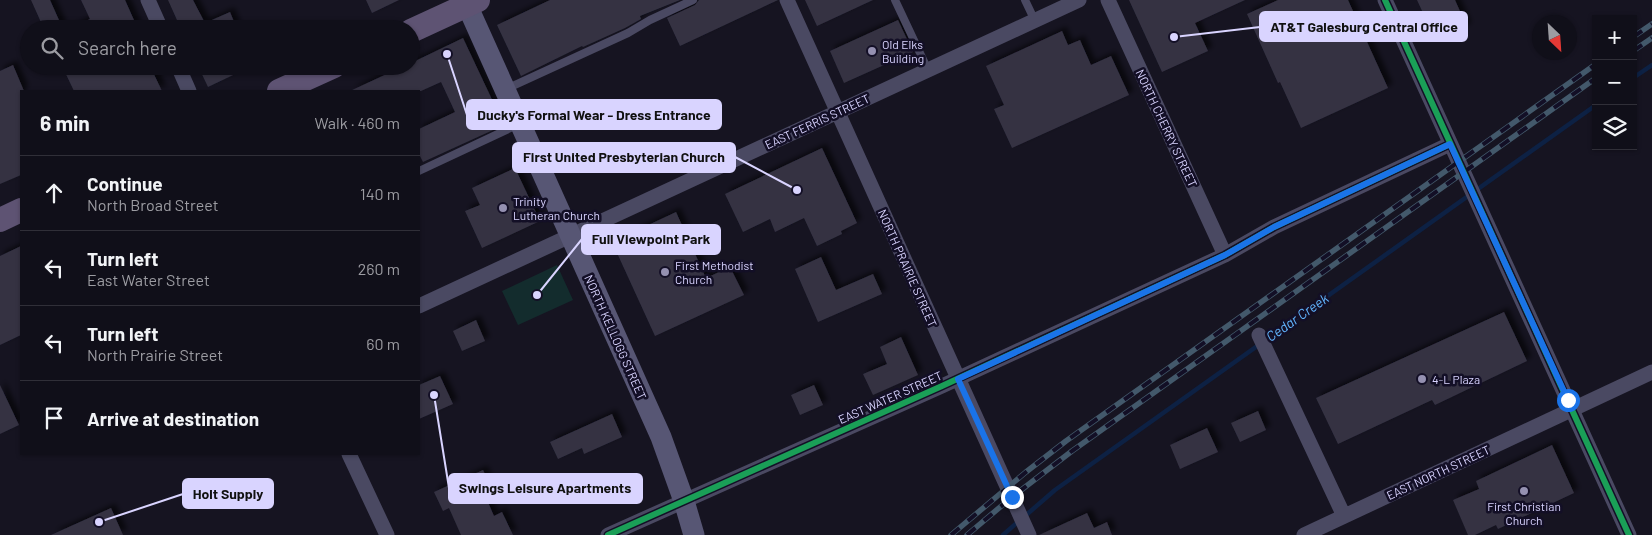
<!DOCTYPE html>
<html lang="en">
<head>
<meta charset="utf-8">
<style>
	:root { --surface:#100f19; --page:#1e1d26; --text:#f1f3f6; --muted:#9c9ca2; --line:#302f38 }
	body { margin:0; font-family:Barlow,sans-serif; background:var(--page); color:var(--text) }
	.controls { position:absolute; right:15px; top:15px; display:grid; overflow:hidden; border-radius:0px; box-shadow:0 1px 4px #0004 }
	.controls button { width:45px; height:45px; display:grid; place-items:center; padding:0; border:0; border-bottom:1px solid var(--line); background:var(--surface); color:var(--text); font:25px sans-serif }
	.compass { position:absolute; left:1532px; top:15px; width:45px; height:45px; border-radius:50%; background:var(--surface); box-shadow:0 1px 4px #0004; rotate:155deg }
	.stop { position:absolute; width:15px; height:15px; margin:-11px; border:4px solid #1a73e8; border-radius:50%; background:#fff }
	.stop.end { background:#1a73e8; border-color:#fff; box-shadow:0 1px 5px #0008 }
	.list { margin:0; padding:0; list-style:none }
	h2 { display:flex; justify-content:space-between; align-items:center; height:65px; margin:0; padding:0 20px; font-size:21px }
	h2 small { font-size:16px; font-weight:400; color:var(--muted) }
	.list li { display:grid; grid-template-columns:32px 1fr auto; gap:15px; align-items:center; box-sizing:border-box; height:75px; padding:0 20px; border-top:1px solid var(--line) }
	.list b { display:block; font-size:19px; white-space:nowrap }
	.list p { margin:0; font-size:16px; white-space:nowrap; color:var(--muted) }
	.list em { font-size:16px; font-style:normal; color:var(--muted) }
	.icon { flex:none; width:28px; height:28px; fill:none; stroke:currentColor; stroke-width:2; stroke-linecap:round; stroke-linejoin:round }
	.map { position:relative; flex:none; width:1652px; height:535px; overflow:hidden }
	.search { position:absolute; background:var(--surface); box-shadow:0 1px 4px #0004; left:20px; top:20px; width:400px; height:55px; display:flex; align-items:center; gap:12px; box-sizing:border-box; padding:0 18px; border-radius:28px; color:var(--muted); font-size:19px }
	.panel { position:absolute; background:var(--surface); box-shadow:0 1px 4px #0004; left:20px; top:90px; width:400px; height:365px; border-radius:0px }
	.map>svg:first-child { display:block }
</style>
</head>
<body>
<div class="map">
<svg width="1652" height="535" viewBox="0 0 1652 535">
	<defs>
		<filter id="shadow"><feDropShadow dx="4.5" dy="-4.5" stdDeviation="2.5" flood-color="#0009"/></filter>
	</defs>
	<rect width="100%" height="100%" fill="#161421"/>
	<path fill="#132c2d" d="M 557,265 L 573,300 L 518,325 L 502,291 Z"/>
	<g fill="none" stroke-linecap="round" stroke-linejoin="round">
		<path stroke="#0d2144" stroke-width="4.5" d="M 1633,78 L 1652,65
			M 1025,516 L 1055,490 L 1596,105
			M 1003,535 L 1019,521"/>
	</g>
	<path fill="#343243" filter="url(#shadow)" d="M 31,0 L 50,0 L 63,29 L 44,29 Z
		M 81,0 L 125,0 L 138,29 L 69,29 L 90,19 Z
		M 168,0 L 193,0 L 205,23 L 230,12 L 237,29 L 181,29 Z
		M 366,0 L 399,0 L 372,13 Z
		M 550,0 L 680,0 L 640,16 L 641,19 L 625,28 L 583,47 L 582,46 L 521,76 L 497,25 Z
		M 699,0 L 778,0 L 680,46 L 667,18 L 695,5 Z
		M 805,0 L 873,0 L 817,26 Z
		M 1129,0 L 1245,0 L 1195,23 L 1208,51 L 1162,72 Z
		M 1278,0 L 1348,0 L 1388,88 L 1301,128 L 1280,82 L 1278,83 L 1247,14 Z
		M 1417,0 L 1455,0 L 1467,27 L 1436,41 Z
		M 898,20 L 913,52 L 844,83 L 830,51 Z
		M 1062,31 L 1068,45 L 1080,40 L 1091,65 L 1111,56 L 1129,95 L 1012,148 L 994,109 L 1004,105 L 986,66 Z
		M 463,38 L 504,125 L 423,162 L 419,154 L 419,129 L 455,112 L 441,82 L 421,91 L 350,91 L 404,66 L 411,66 L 411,63 Z
		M 13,65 L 24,91 L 21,91 L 21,175 L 0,184 L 0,71 Z
		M 62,66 L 150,66 L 162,91 L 74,91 Z
		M 198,66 L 252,66 L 208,87 Z
		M 822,148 L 857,223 L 841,231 L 842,234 L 817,246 L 804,218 L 775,232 L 770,219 L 743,232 L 725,194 Z
		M 515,168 L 540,221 L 482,248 L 465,211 L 480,205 L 472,188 Z
		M 676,212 L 706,278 L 730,267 L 744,295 L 655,336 L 612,242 Z
		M 21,246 L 21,335 L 0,345 L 0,256 Z
		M 821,257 L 836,290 L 873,274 L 882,294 L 818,322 L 795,269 Z
		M 1504,312 L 1527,361 L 1435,405 L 1432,400 L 1338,444 L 1316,398 Z
		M 476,320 L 485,341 L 462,351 L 453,331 Z
		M 901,337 L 918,375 L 873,395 L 863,374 L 887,364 L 880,347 Z
		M 440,376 L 453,404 L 419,419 L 419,385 Z
		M 0,385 L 19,425 L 0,434 Z
		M 814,385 L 823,405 L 800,415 L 791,395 Z
		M 1258,411 L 1266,430 L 1240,442 L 1231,423 Z
		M 612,414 L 622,437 L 584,454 L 582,448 L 558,459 L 550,442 Z
		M 1207,428 L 1218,452 L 1180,469 L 1170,445 Z
		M 1552,445 L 1574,493 L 1498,529 L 1496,525 L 1475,535 L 1468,535 L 1453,500 L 1479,489 L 1476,481 Z
		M 483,470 L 491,487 L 483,491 L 494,516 L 502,512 L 513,535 L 461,535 L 449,508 L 443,511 L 434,492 Z
		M 111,508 L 123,535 L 51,535 Z
		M 1087,513 L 1094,528 L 1107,522 L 1112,535 L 1039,535 Z"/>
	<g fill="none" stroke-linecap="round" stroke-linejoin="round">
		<path stroke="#4a4962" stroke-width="8" d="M 895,0 L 928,70
			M 1025,0 L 1035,21
			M 506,89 L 628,33 L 650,20 L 693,0
			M 419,171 L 519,124"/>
		<path stroke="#4a4962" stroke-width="15" d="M 148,0 L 161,29
			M 787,0 L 1029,535
			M 1108,0 L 1225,255
			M 1385,0 L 1629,535
			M 178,66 L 189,91
			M 419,306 L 1079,0
			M 1259,335 L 1344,516
			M 349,454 L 387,535
			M 608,535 L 942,386 L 1225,255 L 1274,227 L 1450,144
			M 1304,535 L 1652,372"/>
		<path stroke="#575674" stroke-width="21" d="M 467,5 L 661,437 L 684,501 L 694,535"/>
		<path stroke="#5e5373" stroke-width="24" d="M 411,31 L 478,0
			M 279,91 L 334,66
			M 0,220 L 21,210"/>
		<g stroke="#43596b" stroke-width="5.5">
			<path id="rail" d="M 1633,37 L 1652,24
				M 1633,51 L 1652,38
				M 951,535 L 1026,472 L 1066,441 L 1596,64
				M 967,535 L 1012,497 L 1072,451 L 1596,78"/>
		</g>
		<use href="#rail" stroke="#130f26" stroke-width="4" stroke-dasharray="11" stroke-linecap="butt"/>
		<g stroke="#130f26" stroke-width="9">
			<path id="cycleway" d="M 1385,0 L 1629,535
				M 608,535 L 942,386 L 1225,255 L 1274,227 L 1450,144"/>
		</g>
		<use href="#cycleway" stroke="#1a9f57" stroke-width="6"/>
	</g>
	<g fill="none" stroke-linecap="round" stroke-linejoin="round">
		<path stroke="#1a73e8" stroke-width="6" d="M 1012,497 L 958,379 L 1225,255 L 1274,227 L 1450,144 L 1568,400"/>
	</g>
	<g fill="#9591b1" stroke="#130f26" stroke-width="2">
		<circle cx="872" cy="51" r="5"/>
		<circle cx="503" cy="208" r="5"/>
		<circle cx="665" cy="272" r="5"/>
		<circle cx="1422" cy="379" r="5"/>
		<circle cx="1524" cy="491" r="5"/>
	</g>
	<g text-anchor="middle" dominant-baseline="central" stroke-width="5" stroke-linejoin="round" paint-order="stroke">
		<g font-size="12" fill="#d9d4ff" stroke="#130f26" text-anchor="start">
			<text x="882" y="44">Old Elks<tspan x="882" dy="14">Building</tspan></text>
			<text x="513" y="201">Trinity<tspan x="513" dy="14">Lutheran Church</tspan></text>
			<text x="675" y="265">First Methodist<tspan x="675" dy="14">Church</tspan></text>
			<text x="1432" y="379">4-L Plaza</text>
			<text x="1524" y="506" text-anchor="middle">First Christian<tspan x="1524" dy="14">Church</tspan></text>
		</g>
		<g font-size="12" fill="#d9d4ff" stroke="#130f26">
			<text transform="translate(817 121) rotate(-25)">EAST FERRIS STREET</text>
			<text transform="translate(1167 128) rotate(65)">NORTH CHERRY STREET</text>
			<text transform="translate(908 268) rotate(66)">NORTH PRAIRIE STREET</text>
			<text transform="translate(616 337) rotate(66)">NORTH KELLOGG STREET</text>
			<text transform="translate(890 397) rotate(-24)">EAST WATER STREET</text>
			<text transform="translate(1438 472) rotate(-25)">EAST NORTH STREET</text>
		</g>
		<g font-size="14" font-style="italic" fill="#62b6ff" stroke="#130f26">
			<text transform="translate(1297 317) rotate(-35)">Cedar Creek</text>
		</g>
	</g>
	<path fill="none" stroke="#d9d4ff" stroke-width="2" d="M1174 37L1260 27M447 54L467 115M797 190L735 157M537 295L582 239M434 395L449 488M99 522L183 494"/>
	<g fill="#d9d4ff" stroke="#130f26" stroke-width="2">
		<circle cx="1174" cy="37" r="5"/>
		<circle cx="447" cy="54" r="5"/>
		<circle cx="797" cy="190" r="5"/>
		<circle cx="537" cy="295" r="5"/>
		<circle cx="434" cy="395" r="5"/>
		<circle cx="99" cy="522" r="5"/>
	</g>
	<g fill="#d9d4ff" stroke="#d9d4ff" stroke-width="2">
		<rect x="1260" y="12" width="207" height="29" rx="5"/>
		<rect x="467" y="100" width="254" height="29" rx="5"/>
		<rect x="513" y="143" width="222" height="29" rx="5"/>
		<rect x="582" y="225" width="138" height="29" rx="5"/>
		<rect x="449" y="474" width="193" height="29" rx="5"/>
		<rect x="183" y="479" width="90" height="29" rx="5"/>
	</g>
	<g font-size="14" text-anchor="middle" font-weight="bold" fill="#111">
		<text x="1364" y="32">AT&amp;T Galesburg Central Office</text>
		<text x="594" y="120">Ducky's Formal Wear - Dress Entrance</text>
		<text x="624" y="162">First United Presbyterian Church</text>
		<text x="651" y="244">Full Viewpoint Park</text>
		<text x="545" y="493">Swings Leisure Apartments</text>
		<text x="228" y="499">Holt Supply</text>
	</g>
</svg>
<div class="controls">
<button>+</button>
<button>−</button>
<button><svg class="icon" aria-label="layers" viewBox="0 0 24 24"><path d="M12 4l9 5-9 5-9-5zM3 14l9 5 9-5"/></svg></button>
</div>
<svg class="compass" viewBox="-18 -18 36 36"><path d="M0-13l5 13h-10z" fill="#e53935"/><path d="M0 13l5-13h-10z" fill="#9c9ca2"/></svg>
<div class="stop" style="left:1568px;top:400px"></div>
<div class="stop end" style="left:1012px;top:497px"></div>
<div class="search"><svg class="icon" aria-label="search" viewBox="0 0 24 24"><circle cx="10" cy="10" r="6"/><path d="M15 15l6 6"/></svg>Search here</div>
<section class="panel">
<h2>6 min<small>Walk · 460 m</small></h2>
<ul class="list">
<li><svg class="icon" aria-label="ahead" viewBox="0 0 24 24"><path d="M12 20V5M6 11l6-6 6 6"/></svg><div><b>Continue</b><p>North Broad Street</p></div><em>140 m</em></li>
<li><svg class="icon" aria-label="left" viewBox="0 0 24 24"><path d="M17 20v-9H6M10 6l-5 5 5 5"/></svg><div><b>Turn left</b><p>East Water Street</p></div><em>260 m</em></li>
<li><svg class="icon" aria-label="left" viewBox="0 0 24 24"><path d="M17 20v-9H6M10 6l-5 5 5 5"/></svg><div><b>Turn left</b><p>North Prairie Street</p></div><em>60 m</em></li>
<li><svg class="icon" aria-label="arrive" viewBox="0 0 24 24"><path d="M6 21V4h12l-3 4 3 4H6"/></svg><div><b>Arrive at destination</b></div></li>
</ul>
</section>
</div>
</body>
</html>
